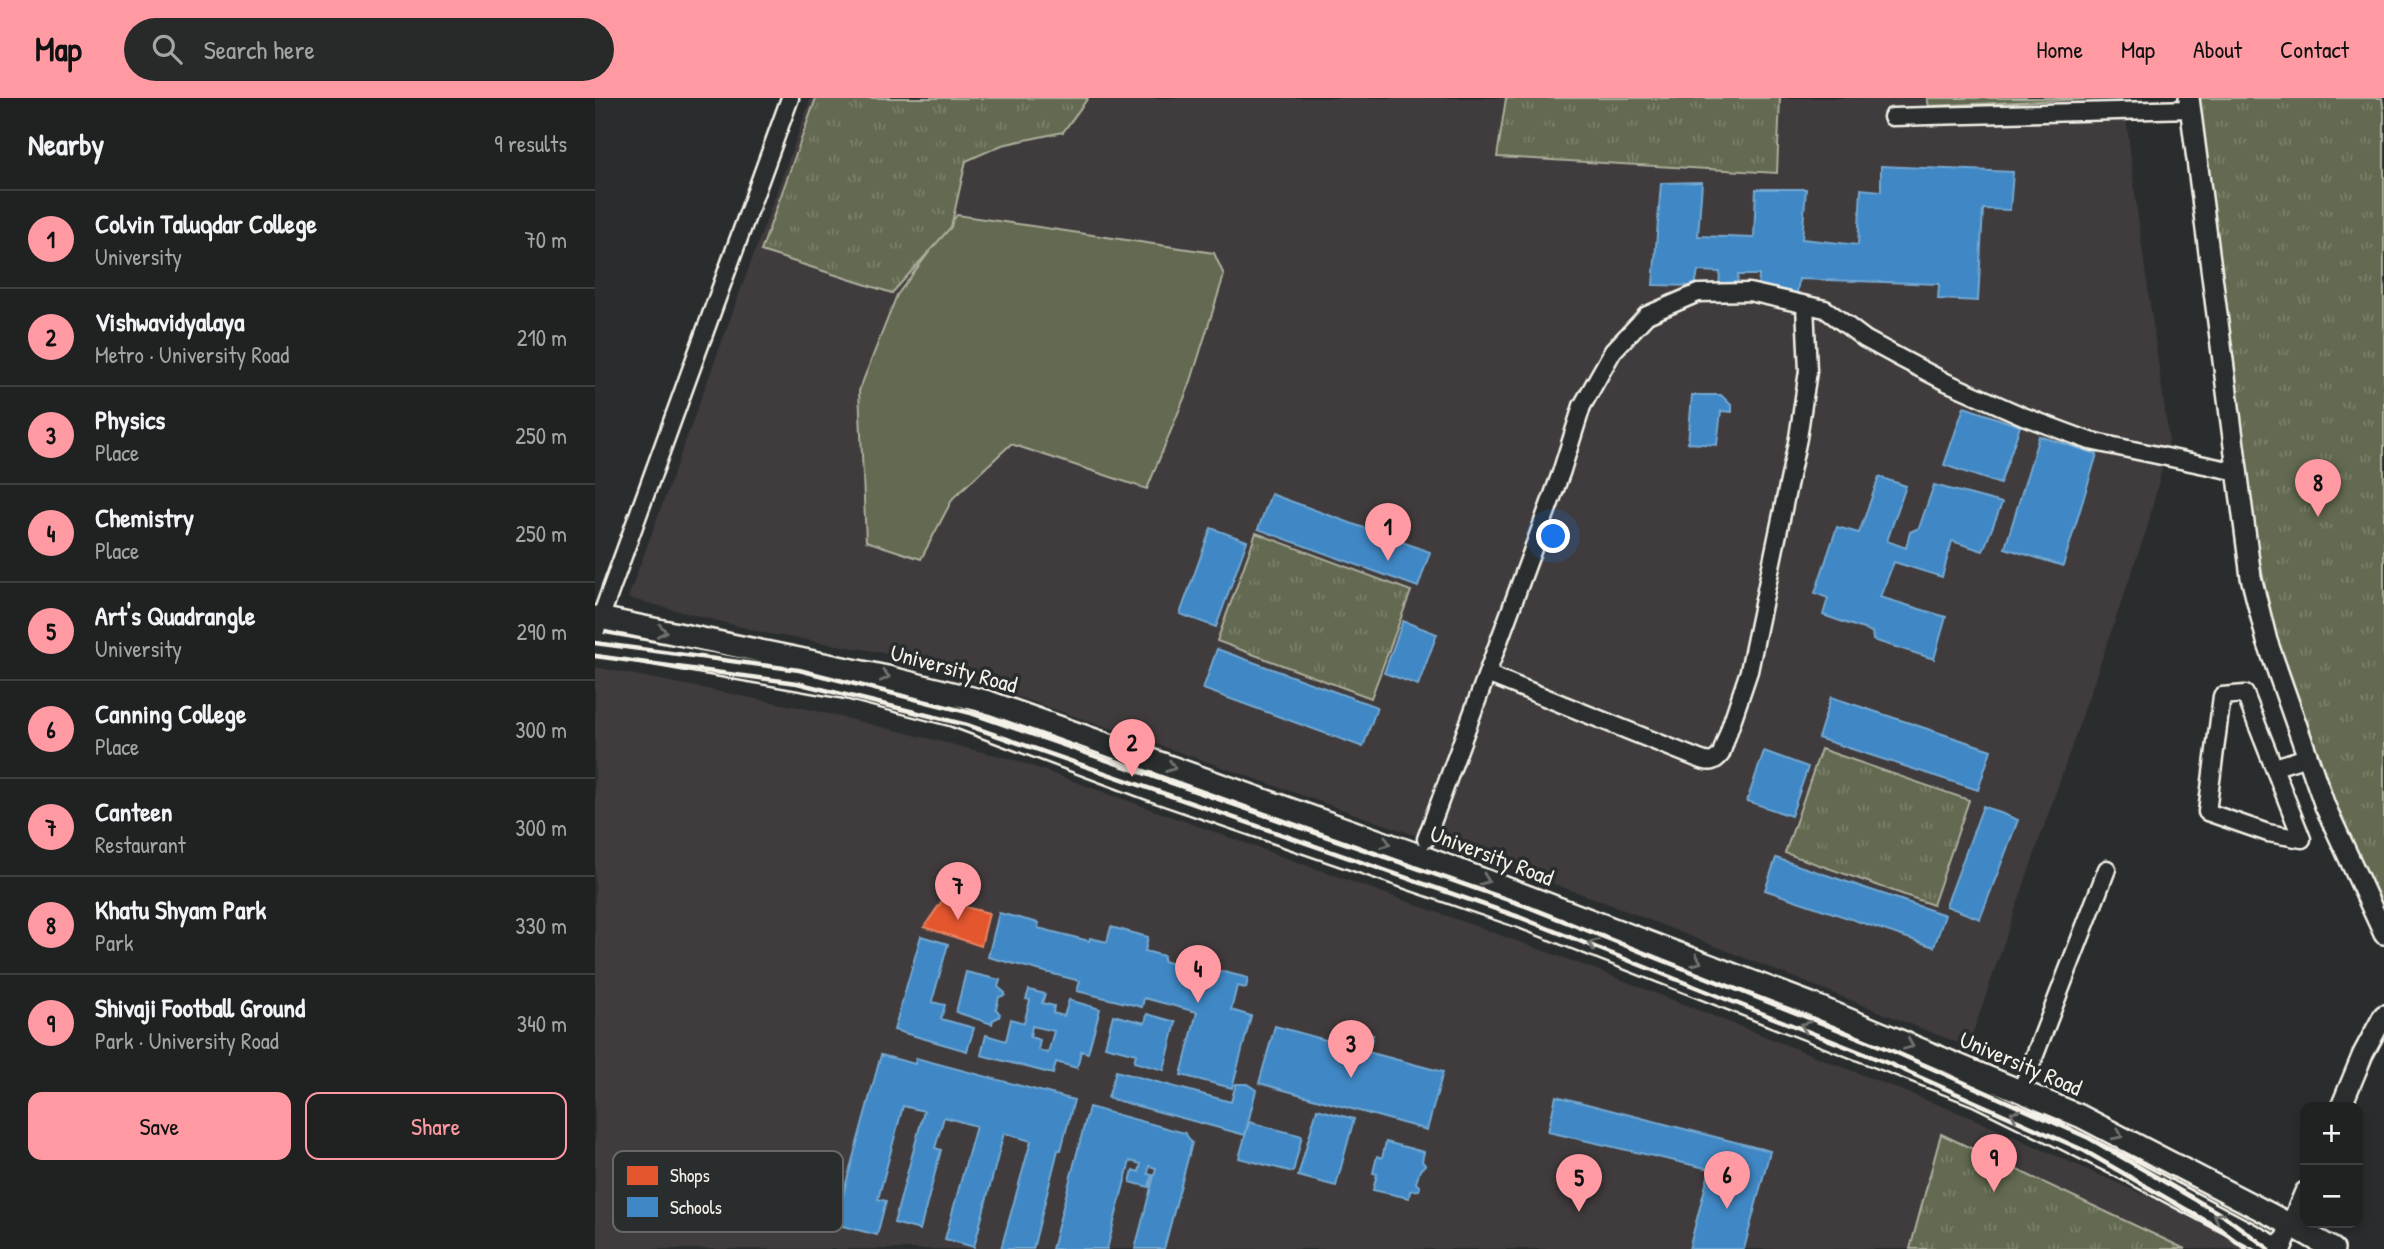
<!DOCTYPE html>
<html lang="en">
<head>
<meta charset="utf-8">
<style>
	:root { --surface:#202222; --page:#282a2a; --text:#f1f3f6; --muted:#a2a4a5; --line:#3d3f40; --accent:#ff9aa2 }
	body { margin:0; font-family:"Patrick Hand",sans-serif; background:var(--page); color:var(--text) }
	.controls { position:absolute; right:21px; bottom:21px; display:grid; overflow:hidden; border-radius:14px; box-shadow:0 4px 10px #0003 }
	.controls button { width:63px; height:63px; display:grid; place-items:center; padding:0; border:0; border-bottom:2px solid var(--line); background:var(--surface); color:var(--text); font:35px sans-serif }
	.you { position:absolute; left:959px; top:439px; width:24px; height:24px; margin:-18px; border:5px solid #fff; border-radius:50%; background:#1a73e8; box-shadow:0 0 0 10px #1a73e833 }
	.badge { display:grid; place-items:center; width:46px; height:46px; border-radius:50%; background:var(--accent); color:#111; font-size:23px; font-weight:700 }
	.pin { position:absolute; translate:-50% -58px; filter:drop-shadow(0 2px 4px #0008) }
	.pin::after { content:''; position:absolute; top:37px; width:24px; height:21px; background:inherit; clip-path:polygon(0 0,100% 0,50% 100%) }
	.list { margin:0; padding:0; list-style:none }
	h2 { display:flex; justify-content:space-between; align-items:center; height:91px; margin:0; padding:0 28px; font-size:30px }
	h2 small { font-size:23px; font-weight:400; color:var(--muted) }
	.list li { display:grid; grid-template-columns:46px 1fr auto; gap:21px; align-items:center; box-sizing:border-box; height:98px; padding:0 28px; border-top:2px solid var(--line) }
	.list b { display:block; font-size:26px; white-space:nowrap }
	.list p { margin:0; font-size:23px; white-space:nowrap; color:var(--muted) }
	.list em { font-size:23px; font-style:normal; color:var(--muted) }
	.actions { display:flex; gap:14px; padding:21px 28px }
	.actions a { flex:1; padding:16px 0; border:2px solid var(--accent); border-radius:14px; text-align:center; font-size:24px; color:var(--accent) }
	.actions .main { background:var(--accent); color:#111 }
	.icon { flex:none; width:38px; height:38px; fill:none; stroke:currentColor; stroke-width:2; stroke-linecap:round; stroke-linejoin:round }
	.map { position:relative; flex:none; width:1789px; height:1151px; overflow:hidden }
	header { display:flex; align-items:center; gap:42px; box-sizing:border-box; height:98px; padding:0 35px; background:var(--accent); color:#111 }
	header strong { font-size:33px }
	nav { display:flex; gap:38px; margin-inline-start:auto; font-size:24px }
	.search { width:490px; height:63px; background:var(--page); display:flex; align-items:center; gap:18px; box-sizing:border-box; padding:0 24px; border-radius:38px; color:var(--muted); font-size:26px }
	main { display:flex }
	aside { flex:1; background:var(--surface) }
	.map>svg:first-child { display:block }
</style>
</head>
<body>
<header>
<strong>Map</strong>
<div class="search"><svg class="icon" aria-label="search" viewBox="0 0 24 24"><circle cx="10" cy="10" r="6"/><path d="M15 15l6 6"/></svg>Search here</div>
<nav><a>Home</a><a>Map</a><a>About</a><a>Contact</a></nav>
</header>
<main>
<aside>
<h2>Nearby<small>9 results</small></h2>
<ul class="list">
<li><span class="badge">1</span><div><b>Colvin Taluqdar College</b><p>University</p></div><em>70 m</em></li>
<li><span class="badge">2</span><div><b>Vishwavidyalaya</b><p>Metro · University Road</p></div><em>210 m</em></li>
<li><span class="badge">3</span><div><b>Physics</b><p>Place</p></div><em>250 m</em></li>
<li><span class="badge">4</span><div><b>Chemistry</b><p>Place</p></div><em>250 m</em></li>
<li><span class="badge">5</span><div><b>Art's Quadrangle</b><p>University</p></div><em>290 m</em></li>
<li><span class="badge">6</span><div><b>Canning College</b><p>Place</p></div><em>300 m</em></li>
<li><span class="badge">7</span><div><b>Canteen</b><p>Restaurant</p></div><em>300 m</em></li>
<li><span class="badge">8</span><div><b>Khatu Shyam Park</b><p>Park</p></div><em>330 m</em></li>
<li><span class="badge">9</span><div><b>Shivaji Football Ground</b><p>Park · University Road</p></div><em>340 m</em></li>
</ul>
<div class="actions"><a class="main">Save</a><a>Share</a></div>
</aside>
<div class="map">
<svg width="1789" height="1151" viewBox="0 0 1789 1151">
	<defs>
		<pattern id="park-tufts" width="24" height="20" patternUnits="userSpaceOnUse" patternTransform="scale(1.75)"><rect width="24" height="20" fill="#646b51"/><path d="M3 7l-1-3M5 7V3M7 7l1-3M15 17l-1-3M17 17v-4M19 17l1-3" fill="none" stroke="#7b816a"/></pattern>
	</defs>
	<rect width="100%" height="100%" fill="#2a2d2e"/>
	<filter id="ink" filterUnits="userSpaceOnUse"><feTurbulence type="fractalNoise" baseFrequency=".0143" numOctaves="2"/><feDisplacementMap in="SourceGraphic" scale="14" xChannelSelector="R" yChannelSelector="G"/><feConvolveMatrix kernelMatrix="1 2 1 2 8 2 1 2 1" color-interpolation-filters="sRGB"/></filter>
	<g filter="url(#ink)">
		<path fill="#3f3b3c" d="M 216,0 L 1529,0 L 1542,112 L 1574,342 L 1553,427 L 1373,949 L 1004,802 L 547,641 L 297,556 L 174,536 L 33,500 Z
			M 0,569 L 218,612 L 420,662 L 999,871 L 1377,1020 L 1670,1151 L 0,1151 Z"/>
		<path fill="#646b51" stroke="#acae9c" stroke-width="2" d="M 1332,0 L 1514,0 L 1334,8 Z
			M 362,117 L 619,155 L 629,177 L 595,286 L 552,391 L 416,346 L 358,400 L 326,461 L 271,443 L 264,293 L 302,197 Z"/>
		<path fill="url(#park-tufts)" stroke="#acae9c" stroke-width="2" d="M 221,0 L 493,0 L 468,34 L 407,47 L 371,63 L 356,129 L 297,195 L 166,153 Z
			M 911,0 L 1185,0 L 1182,75 L 902,59 Z
			M 1599,0 L 1787,0 L 1789,15 L 1789,815 L 1710,636 L 1679,542 L 1649,371 Z
			M 661,435 L 816,493 L 776,600 L 622,543 Z
			M 1226,651 L 1374,702 L 1338,807 L 1190,755 Z
			M 1346,1036 L 1590,1151 L 1315,1151 Z"/>
		<path fill="#e4572e" stroke="#e98566" stroke-width="2" d="M 347,803 L 394,815 L 386,848 L 329,829 Z"/>
		<path fill="#3f88c5" stroke="#75a8d0" stroke-width="2" fill-rule="evenodd" d="M 1286,68 L 1418,74 L 1415,112 L 1388,111 L 1383,203 L 1343,201 L 1344,186 L 1204,181 L 1202,195 L 1163,191 L 1164,177 L 1143,177 L 1142,189 L 1124,189 L 1125,174 L 1103,173 L 1100,188 L 1058,187 L 1066,85 L 1107,84 L 1103,138 L 1159,140 L 1161,91 L 1211,91 L 1207,141 L 1263,147 L 1266,91 L 1286,93 Z
			M 1097,297 L 1126,297 L 1137,308 L 1137,314 L 1126,313 L 1122,347 L 1093,345 Z
			M 1369,309 L 1425,328 L 1405,386 L 1349,367 Z
			M 1444,338 L 1502,356 L 1468,468 L 1410,450 Z
			M 1284,379 L 1311,388 L 1292,443 L 1311,450 L 1315,434 L 1324,430 L 1339,387 L 1407,405 L 1388,453 L 1357,443 L 1347,479 L 1299,464 L 1285,499 L 1351,519 L 1339,561 L 1278,542 L 1277,534 L 1228,517 L 1233,500 L 1220,495 L 1242,429 L 1264,435 Z
			M 676,396 L 835,454 L 823,489 L 663,431 Z
			M 616,430 L 652,443 L 621,529 L 585,516 Z
			M 808,523 L 842,536 L 823,587 L 789,575 Z
			M 622,551 L 782,609 L 768,649 L 608,591 Z
			M 1236,599 L 1396,652 L 1383,692 L 1223,640 Z
			M 1169,653 L 1213,669 L 1196,718 L 1152,703 Z
			M 1388,708 L 1423,722 L 1385,821 L 1351,808 Z
			M 1181,760 L 1350,817 L 1339,849 L 1170,792 Z
			M 404,815 L 444,825 L 443,830 L 494,843 L 495,840 L 512,844 L 516,829 L 553,839 L 550,853 L 569,858 L 568,863 L 612,875 L 613,870 L 653,880 L 651,890 L 642,888 L 636,912 L 656,918 L 637,990 L 586,977 L 602,914 L 549,900 L 547,909 L 482,893 L 485,883 L 393,859 Z
			M 326,838 L 353,846 L 337,904 L 350,907 L 346,921 L 379,930 L 372,953 L 299,932 Z
			M 371,874 L 405,882 L 403,889 L 410,895 L 410,897 L 404,899 L 401,911 L 405,916 L 404,919 L 398,922 L 397,926 L 361,914 Z
			M 434,892 L 450,896 L 447,905 L 459,908 L 458,915 L 469,918 L 474,902 L 505,911 L 493,955 L 486,953 L 482,970 L 461,964 L 458,976 L 386,957 L 391,937 L 411,943 L 416,921 L 429,925 L 435,902 L 431,901 ZM 437,928 L 459,933 L 453,955 L 443,952 L 445,942 L 435,939 Z
			M 552,916 L 581,924 L 569,972 L 539,964 L 541,956 L 510,948 L 518,917 L 550,925 Z
			M 680,928 L 756,949 L 760,932 L 778,937 L 773,954 L 848,974 L 832,1032 L 664,985 Z
			M 286,957 L 320,966 L 321,960 L 479,1002 L 466,1052 L 463,1052 L 438,1151 L 406,1151 L 436,1043 L 409,1035 L 379,1149 L 350,1141 L 381,1028 L 349,1019 L 340,1050 L 346,1052 L 325,1132 L 299,1125 L 329,1013 L 308,1008 L 283,1101 L 291,1103 L 282,1137 L 240,1126 Z
			M 521,973 L 636,1004 L 641,986 L 652,986 L 661,992 L 650,1037 L 513,1000 Z
			M 961,998 L 1175,1053 L 1149,1151 L 1094,1151 L 1115,1071 L 953,1034 Z
			M 494,1009 L 590,1035 L 597,1045 L 569,1151 L 540,1151 L 561,1070 L 554,1068 L 553,1076 L 557,1077 L 554,1089 L 535,1084 L 538,1072 L 544,1074 L 546,1066 L 535,1063 L 512,1151 L 457,1151 Z
			M 722,1011 L 759,1021 L 741,1088 L 703,1078 Z
			M 654,1024 L 707,1038 L 698,1074 L 644,1060 Z
			M 791,1044 L 829,1054 L 827,1063 L 830,1067 L 825,1072 L 821,1085 L 825,1089 L 824,1092 L 815,1093 L 814,1100 L 778,1092 L 782,1076 L 778,1075 L 782,1058 L 787,1060 Z"/>
		<g fill="none" stroke-linecap="round" stroke-linejoin="round">
			<g stroke="#f4f1e8" stroke-width="21">
				<path id="minor" d="M 1297,19 L 1596,11
					M 0,535 L 195,0
					M 892,576 L 1104,661 C 1114,665 1119,665 1126,656 L 1154,573 L 1203,340 L 1213,273 L 1210,207
					M 1650,596 L 1707,741 L 1673,735 L 1612,714 L 1627,598 Z
					M 1680,669 L 1712,659
					M 831,741 L 966,375 L 987,308 L 1018,253 L 1052,217 L 1103,195 L 1154,194 L 1230,211 L 1270,241 L 1307,261 L 1351,284 L 1428,318 L 1495,343 L 1643,374
					M 1426,993 L 1512,771"/>
			</g>
			<g stroke="#f4f1e8" stroke-width="24">
				<path id="tertiary" d="M 1594,0 L 1656,479 L 1672,543 L 1730,708 L 1789,836
					M 1746,1009 L 1768,956 L 1789,917
					M 1686,1151 L 1710,1094"/>
			</g>
			<g stroke="#f4f1e8" stroke-width="26">
				<path id="secondary" d="M 0,519 L 292,579 L 393,604 L 815,754 L 1216,906 L 1485,1018 L 1696,1127 L 1738,1151
					M 0,545 L 254,590 L 358,617 L 558,692 L 927,819 L 1384,998 L 1535,1073 L 1683,1151"/>
			</g>
			<use href="#minor" stroke="#2a2d2e" stroke-width="16"/>
			<use href="#tertiary" stroke="#2a2d2e" stroke-width="19"/>
			<use href="#secondary" stroke="#2a2d2e" stroke-width="21"/>
			<path stroke="#f4f1e8" stroke-width="4.5" d="M 0,545 L 204,572 L 376,615 L 928,807 L 1300,954 L 1494,1040 L 1632,1120 L 1674,1151
				M 0,558 L 202,585 L 372,627 L 924,819 L 1295,966 L 1488,1052 L 1625,1131 L 1651,1151"/>
		</g>
		<defs><path id="oneway-chevron" d="M-2-3.5L2.5 0L-2 3.5" fill="none" stroke-width="1.6" stroke-linecap="round" stroke-linejoin="round" transform="scale(1.75)"/></defs>
		<g stroke="#71726f">
			<use href="#oneway-chevron" transform="translate(67 533) rotate(11)"/>
			<use href="#oneway-chevron" transform="translate(290 578) rotate(12)"/>
			<use href="#oneway-chevron" transform="translate(576 669) rotate(20)"/>
			<use href="#oneway-chevron" transform="translate(791 745) rotate(20)"/>
			<use href="#oneway-chevron" transform="translate(890 782) rotate(21)"/>
			<use href="#oneway-chevron" transform="translate(998 846) rotate(-159)"/>
			<use href="#oneway-chevron" transform="translate(1102 863) rotate(21)"/>
			<use href="#oneway-chevron" transform="translate(1210 928) rotate(-159)"/>
			<use href="#oneway-chevron" transform="translate(1314 947) rotate(23)"/>
			<use href="#oneway-chevron" transform="translate(1420 1016) rotate(-154)"/>
			<use href="#oneway-chevron" transform="translate(1523 1037) rotate(26)"/>
			<use href="#oneway-chevron" transform="translate(1623 1119) rotate(-152)"/>
		</g>
	</g>
	<g text-anchor="middle" dominant-baseline="central" stroke-width="7" stroke-linejoin="round" paint-order="stroke">
		<g font-size="23" fill="#f4f1e8" stroke="#2a2d2e">
			<text transform="translate(359 570) rotate(15)">University Road</text>
			<text transform="translate(897 757) rotate(21)">University Road</text>
			<text transform="translate(1426 965) rotate(23)">University Road</text>
		</g>
	</g>
	<rect x="18" y="1053" width="230" height="81" rx="10" fill="#2a2d2e" stroke="#676866" stroke-width="2"/>
	<rect x="32" y="1068" width="31" height="19" fill="#e4572e"/>
	<rect x="32" y="1099" width="31" height="20" fill="#3f88c5"/>
	<g font-size="19" fill="#f4f1e8">
		<text x="75" y="1084">Shops</text>
		<text x="75" y="1116">Schools</text>
	</g>
</svg>
<div class="controls">
<button>+</button>
<button>−</button>
</div>
<div class="you"></div>
<div class="pin badge" style="left:793px;top:463px">1</div>
<div class="pin badge" style="left:537px;top:679px">2</div>
<div class="pin badge" style="left:756px;top:980px">3</div>
<div class="pin badge" style="left:603px;top:905px">4</div>
<div class="pin badge" style="left:984px;top:1114px">5</div>
<div class="pin badge" style="left:1132px;top:1111px">6</div>
<div class="pin badge" style="left:363px;top:822px">7</div>
<div class="pin badge" style="left:1723px;top:419px">8</div>
<div class="pin badge" style="left:1399px;top:1094px">9</div>
</div>
</main>
</body>
</html>
